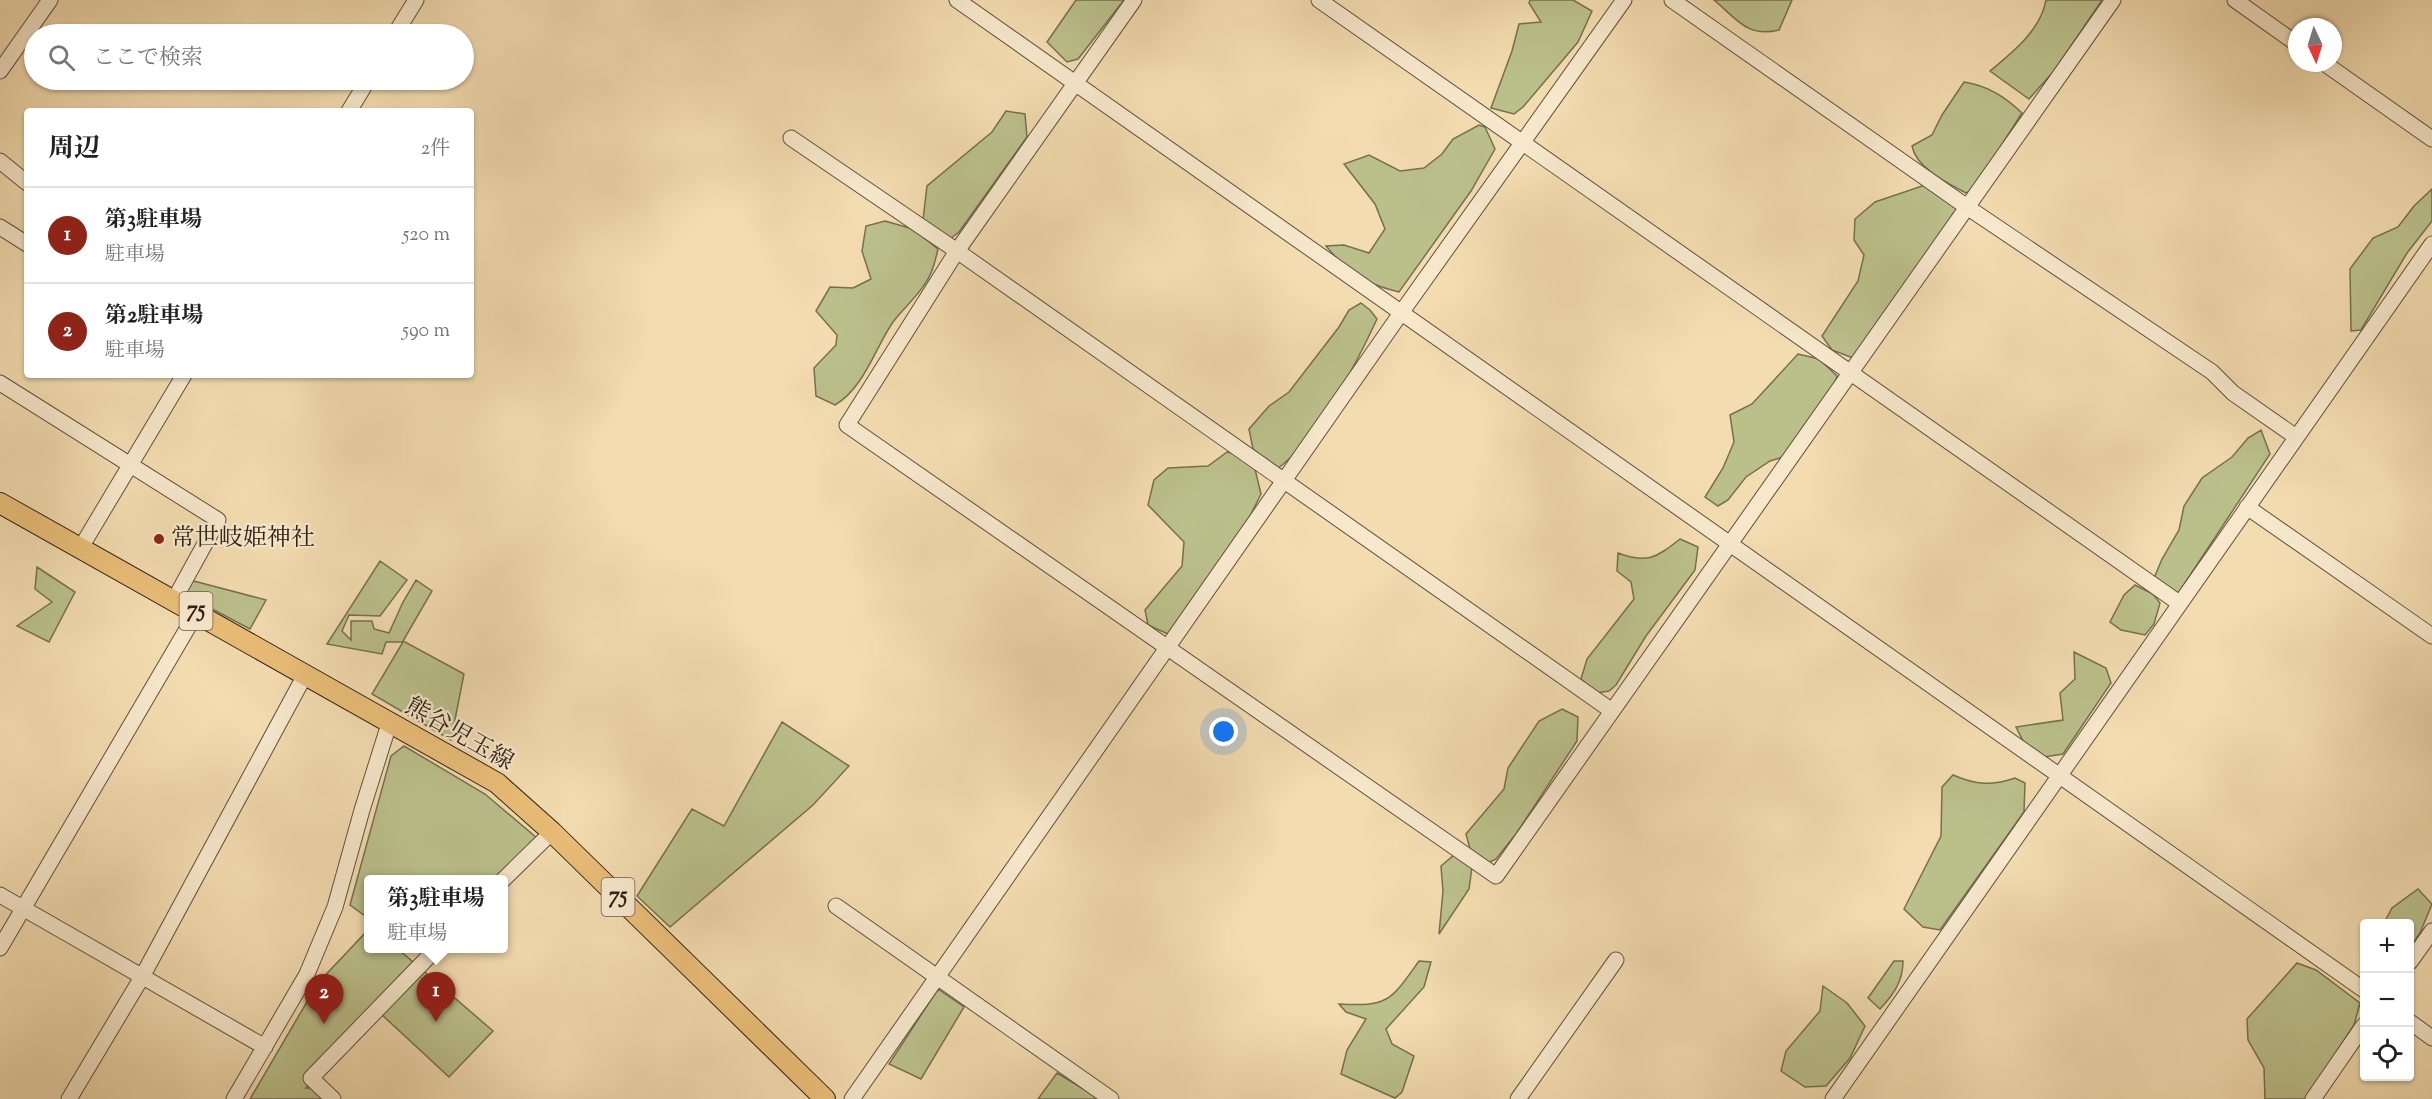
<!DOCTYPE html>
<html lang="ja">
<head>
<meta charset="utf-8">
<style>
	:root { --surface:#fff; --page:#f6f6f6; --text:#222; --muted:#767676; --line:#e0e0e0; --accent:#8f2418 }
	body { margin:0; font-family:"Sorts Mill Goudy","Noto Serif JP",serif; background:var(--page); color:var(--text) }
	.controls { position:absolute; right:18px; bottom:18px; display:grid; overflow:hidden; border-radius:6px; box-shadow:0 2px 4px #0004 }
	.controls button { width:54px; height:54px; display:grid; place-items:center; padding:0; border:0; border-bottom:2px solid var(--line); background:var(--surface); color:var(--text); font:30px sans-serif }
	.compass { position:absolute; left:2288px; top:18px; width:54px; height:54px; border-radius:50%; background:var(--surface); box-shadow:0 2px 4px #0004; rotate:176deg }
	.you { position:absolute; left:1224px; top:732px; width:21px; height:21px; margin:-15px; border:4px solid #fff; border-radius:50%; background:#1a73e8; box-shadow:0 0 0 9px #1a73e833 }
	.badge { display:grid; place-items:center; width:39px; height:39px; border-radius:50%; background:var(--accent); color:#fff; font-size:20px; font-weight:700 }
	.pin { position:absolute; translate:-50% -50px; filter:drop-shadow(0 2px 3px #0008) }
	.pin::after { content:''; position:absolute; top:32px; width:21px; height:18px; background:inherit; clip-path:polygon(0 0,100% 0,50% 100%) }
	.popup { position:absolute; left:364px; top:875px; width:144px; height:78px; box-sizing:border-box; display:grid; place-content:center; border-radius:6px; background:var(--surface); filter:drop-shadow(0 2px 4px #0005); font-size:20px; white-space:nowrap; color:var(--muted) }
	.popup b { font-size:22px; color:var(--text) }
	.popup::after { content:''; position:absolute; left:50%; top:100%; margin-left:-12px; border:12px solid transparent; border-top-color:var(--surface) }
	.list { margin:0; padding:0; list-style:none }
	h2 { display:flex; justify-content:space-between; align-items:center; height:78px; margin:0; padding:0 24px; font-size:26px }
	h2 small { font-size:20px; font-weight:400; color:var(--muted) }
	.list li { display:grid; grid-template-columns:39px 1fr auto; gap:18px; align-items:center; box-sizing:border-box; height:96px; padding:0 24px; border-top:2px solid var(--line) }
	.list b { display:block; font-size:22px; white-space:nowrap }
	.list p { margin:0; font-size:20px; white-space:nowrap; color:var(--muted) }
	.list em { font-size:20px; font-style:normal; color:var(--muted) }
	.icon { flex:none; width:33px; height:33px; fill:none; stroke:currentColor; stroke-width:2; stroke-linecap:round; stroke-linejoin:round }
	.map { position:relative; flex:none; width:2432px; height:1099px; overflow:hidden }
	.search { position:absolute; background:var(--surface); box-shadow:0 2px 4px #0004; left:24px; top:24px; width:450px; height:66px; display:flex; align-items:center; gap:15px; box-sizing:border-box; padding:0 21px; border-radius:33px; color:var(--muted); font-size:22px }
	.panel { position:absolute; background:var(--surface); box-shadow:0 2px 4px #0004; left:24px; top:108px; width:450px; height:270px; border-radius:6px }
	.map>svg:first-child { display:block }
</style>
</head>
<body>
<div class="map">
<svg width="2432" height="1099" viewBox="0 0 2432 1099">
	<rect width="100%" height="100%" fill="#f3dcb0"/>
	<filter id="stains"><feTurbulence type="fractalNoise" baseFrequency=".00333" numOctaves="4"/><feColorMatrix values="0 0 0 0 .2 0 0 0 0 .09 0 0 0 0 .02 0 0 0 .5 -.17"/></filter>
	<radialGradient id="worn" r=".72"><stop offset=".6" stop-color="#630" stop-opacity="0"/><stop offset="1" stop-color="#630" stop-opacity=".3"/></radialGradient>
	<path fill="#bbc08b" stroke="#757050" stroke-width="1.5" d="M 1076,0 L 1124,0 L 1078,59 L 1067,62 L 1047,42 Z
		M 1530,0 L 1573,0 L 1592,11 L 1578,42 L 1523,107 L 1514,114 L 1491,108 L 1512,51 L 1519,24 L 1541,22 L 1529,3 Z
		M 1714,0 L 1792,0 L 1779,30 C 1747,38 1737,19 1714,0 Z
		M 2046,0 L 2102,0 L 2054,71 L 2029,99 L 1990,71 C 2012,53 2041,30 2046,0 Z
		M 1964,82 C 1988,86 2004,96 2022,113 L 1973,190 L 1966,193 C 1947,183 1916,168 1912,146 L 1932,135 L 1942,115 Z
		M 1006,111 L 1025,114 L 1027,137 L 959,232 L 950,239 L 923,220 L 927,186 L 992,132 Z
		M 1479,125 L 1485,127 L 1495,149 L 1471,191 L 1399,292 C 1363,283 1350,275 1326,246 L 1344,245 L 1369,253 L 1385,229 L 1375,204 L 1344,164 L 1369,155 L 1400,171 L 1424,168 L 1442,154 L 1453,139 Z
		M 1925,185 L 1963,208 L 1853,358 L 1832,350 L 1822,336 L 1858,281 L 1864,255 L 1854,240 L 1855,219 L 1875,202 Z
		M 2432,189 L 2432,221 L 2407,253 L 2361,330 L 2351,331 L 2350,269 L 2373,238 L 2398,227 L 2414,206 Z
		M 885,221 L 913,229 L 938,249 C 936,257 934,267 930,275 C 922,293 904,307 893,322 C 875,348 864,388 835,405 L 816,396 L 814,368 L 836,345 L 837,335 L 816,311 L 830,287 L 853,288 L 871,279 L 862,251 L 866,226 Z
		M 1361,303 L 1370,310 L 1377,319 C 1356,364 1317,440 1277,469 L 1253,449 L 1249,429 L 1269,406 L 1289,392 L 1339,327 L 1349,310 Z
		M 1798,354 L 1819,359 L 1837,376 L 1830,398 L 1787,456 L 1770,461 L 1746,477 L 1728,500 L 1718,506 L 1705,497 L 1723,468 L 1734,442 L 1730,415 L 1752,404 Z
		M 2261,430 L 2270,454 L 2177,595 L 2152,583 L 2162,559 L 2179,530 L 2184,506 L 2202,478 L 2232,457 L 2248,438 Z
		M 1227,452 L 1244,456 L 1254,465 L 1261,494 L 1246,524 L 1168,634 L 1148,625 L 1145,610 L 1182,566 L 1184,542 L 1148,505 L 1154,480 L 1168,468 L 1208,466 Z
		M 1680,539 L 1698,547 L 1695,570 L 1646,636 L 1616,685 L 1609,691 L 1596,693 L 1581,679 L 1587,659 L 1634,599 L 1631,582 L 1617,571 L 1618,553 C 1647,564 1656,558 1680,539 Z
		M 380,561 L 407,580 L 380,616 L 349,615 L 342,631 L 351,640 L 351,621 L 372,621 L 374,629 L 389,633 L 403,602 L 416,580 L 432,591 L 403,641 L 464,674 L 451,740 L 372,694 L 403,642 L 386,642 L 382,654 L 327,644 Z
		M 37,567 L 75,592 L 49,642 L 17,626 L 52,602 L 35,589 Z
		M 190,580 L 266,600 L 250,629 L 182,593 Z
		M 2135,585 L 2153,594 L 2160,603 L 2154,624 L 2145,635 L 2121,630 L 2110,622 L 2124,595 Z
		M 2074,652 L 2106,668 L 2111,683 L 2063,754 L 2044,757 L 2023,741 L 2016,727 L 2063,720 L 2060,693 L 2075,679 Z
		M 1562,709 L 1578,717 L 1577,741 L 1516,834 L 1496,859 L 1486,864 L 1470,849 L 1466,834 L 1504,789 L 1508,768 L 1539,721 Z
		M 782,722 L 849,766 L 813,805 L 670,927 L 637,896 L 692,809 L 724,826 Z
		M 404,746 L 485,794 L 537,838 L 495,879 L 368,880 L 368,918 L 350,905 L 391,756 Z
		M 1953,775 C 1976,785 1992,786 2015,778 L 2025,783 L 2024,812 L 1940,930 L 1923,927 L 1904,909 L 1941,836 L 1942,787 Z
		M 1454,855 L 1472,867 L 1469,889 L 1439,934 L 1443,891 L 1441,866 Z
		M 2418,889 L 2432,904 L 2420,933 L 2410,948 L 2410,924 L 2384,923 L 2392,908 Z
		M 368,930 L 368,948 L 398,949 L 493,1031 L 449,1077 L 380,1013 L 306,1088 L 312,1088 L 324,1099 L 250,1099 L 318,983 Z
		M 1419,961 L 1431,962 L 1424,987 L 1386,1029 L 1392,1044 L 1414,1056 L 1402,1092 L 1395,1098 L 1341,1074 L 1347,1050 L 1366,1019 L 1346,1012 L 1339,1004 C 1389,1007 1391,1000 1419,961 Z
		M 1894,961 L 1903,961 C 1903,981 1894,994 1880,1009 L 1868,998 Z
		M 2297,963 L 2316,970 L 2360,1003 L 2354,1025 L 2306,1099 L 2265,1099 L 2264,1068 L 2248,1040 L 2247,1019 Z
		M 1823,986 L 1847,1003 L 1865,1026 L 1850,1058 L 1826,1086 L 1805,1087 L 1781,1071 L 1786,1051 L 1820,1011 Z
		M 938,989 L 964,1007 L 921,1079 L 889,1064 Z
		M 1057,1073 L 1100,1099 L 1038,1099 Z"/>
	<g fill="none" stroke-linecap="round" stroke-linejoin="round">
		<g stroke="#60503c" stroke-width="17">
			<path id="minor" d="M 957,0 L 2364,990
				M 1134,0 L 957,251 L 847,425 L 1496,876 L 2113,0
				M 1319,0 L 2179,603
				M 1672,0 L 1967,207 L 2212,372 L 2233,393 L 2296,437
				M 2235,0 L 2297,44
				M 395,34 L 416,0
				M 2324,63 L 2432,139
				M 0,71 L 50,0
				M 349,111 L 368,80
				M 791,138 L 957,251 L 1612,711
				M 0,161 L 27,183
				M 0,227 L 27,244
				M 0,383 L 218,520 L 174,600
				M 2247,507 L 2432,636
				M 80,549 L 184,375
				M 503,880 L 552,832
				M 0,895 L 265,1047
				M 836,906 L 1111,1099
				M 0,948 L 197,612
				M 2410,962 L 2432,931
				M 2410,1022 L 2432,1038
				M 69,1099 L 142,977 L 305,675
				M 234,1099 L 307,974 L 335,907 L 362,810 L 389,724
				M 333,1099 L 311,1078 L 437,948
				M 852,1099 L 1401,313 L 1624,0
				M 1518,1099 L 1616,960
				M 1833,1099 L 2432,244
				M 2313,1099 L 2364,1025"/>
		</g>
		<g stroke="#2f2116" stroke-width="22">
			<path id="major" d="M 0,503 L 497,783 L 552,832 L 825,1099"/>
		</g>
		<use href="#minor" stroke="#f7e8cc" stroke-width="15"/>
		<use href="#major" stroke="#eabe78" stroke-width="20"/>
	</g>
	<circle fill="#8f2418" stroke="#f7e8cc" stroke-width="2" cx="159" cy="539" r="6"/>
	<g text-anchor="middle" dominant-baseline="central" stroke-width="4.5" stroke-linejoin="round" paint-order="stroke">
		<g fill="#f7e8cc" stroke="#6b5d4d" stroke-width="1.5">
			<rect x="179.5" y="592" width="33" height="38" rx="4.5"/>
			<rect x="601.5" y="878" width="33" height="38" rx="4.5"/>
		</g>
		<g font-size="22" font-weight="bold" fill="#2f2116">
			<text x="196" y="611">75</text>
			<text x="618" y="897">75</text>
		</g>
		<g font-size="24" fill="#2f2116" stroke="#f7e8cc" text-anchor="start">
			<text x="171" y="539">常世岐姫神社</text>
		</g>
		<g font-size="24" fill="#2f2116" stroke="#f7e8cc">
			<text transform="translate(459 735) rotate(30)">熊谷児玉線</text>
		</g>
	</g>
	<rect width="100%" height="100%" filter="url(#stains)"/>
	<rect width="100%" height="100%" fill="url(#worn)"/>
</svg>
<div class="controls">
<button>+</button>
<button>−</button>
<button><svg class="icon" aria-label="locate" viewBox="0 0 24 24"><circle cx="12" cy="12" r="6"/><path d="M12 2v4M12 18v4M2 12h4M18 12h4"/></svg></button>
</div>
<svg class="compass" viewBox="-18 -18 36 36"><path d="M0-13l5 13h-10z" fill="#e53935"/><path d="M0 13l5-13h-10z" fill="#767676"/></svg>
<div class="you"></div>
<div class="pin badge" style="left:436px;top:1022px">1</div>
<div class="popup"><b>第3駐車場</b>駐車場</div>
<div class="pin badge" style="left:324px;top:1024px">2</div>
<div class="search"><svg class="icon" aria-label="search" viewBox="0 0 24 24"><circle cx="10" cy="10" r="6"/><path d="M15 15l6 6"/></svg>ここで検索</div>
<section class="panel">
<h2>周辺<small>2件</small></h2>
<ul class="list">
<li><span class="badge">1</span><div><b>第3駐車場</b><p>駐車場</p></div><em>520 m</em></li>
<li><span class="badge">2</span><div><b>第2駐車場</b><p>駐車場</p></div><em>590 m</em></li>
</ul>
</section>
</div>
</body>
</html>
